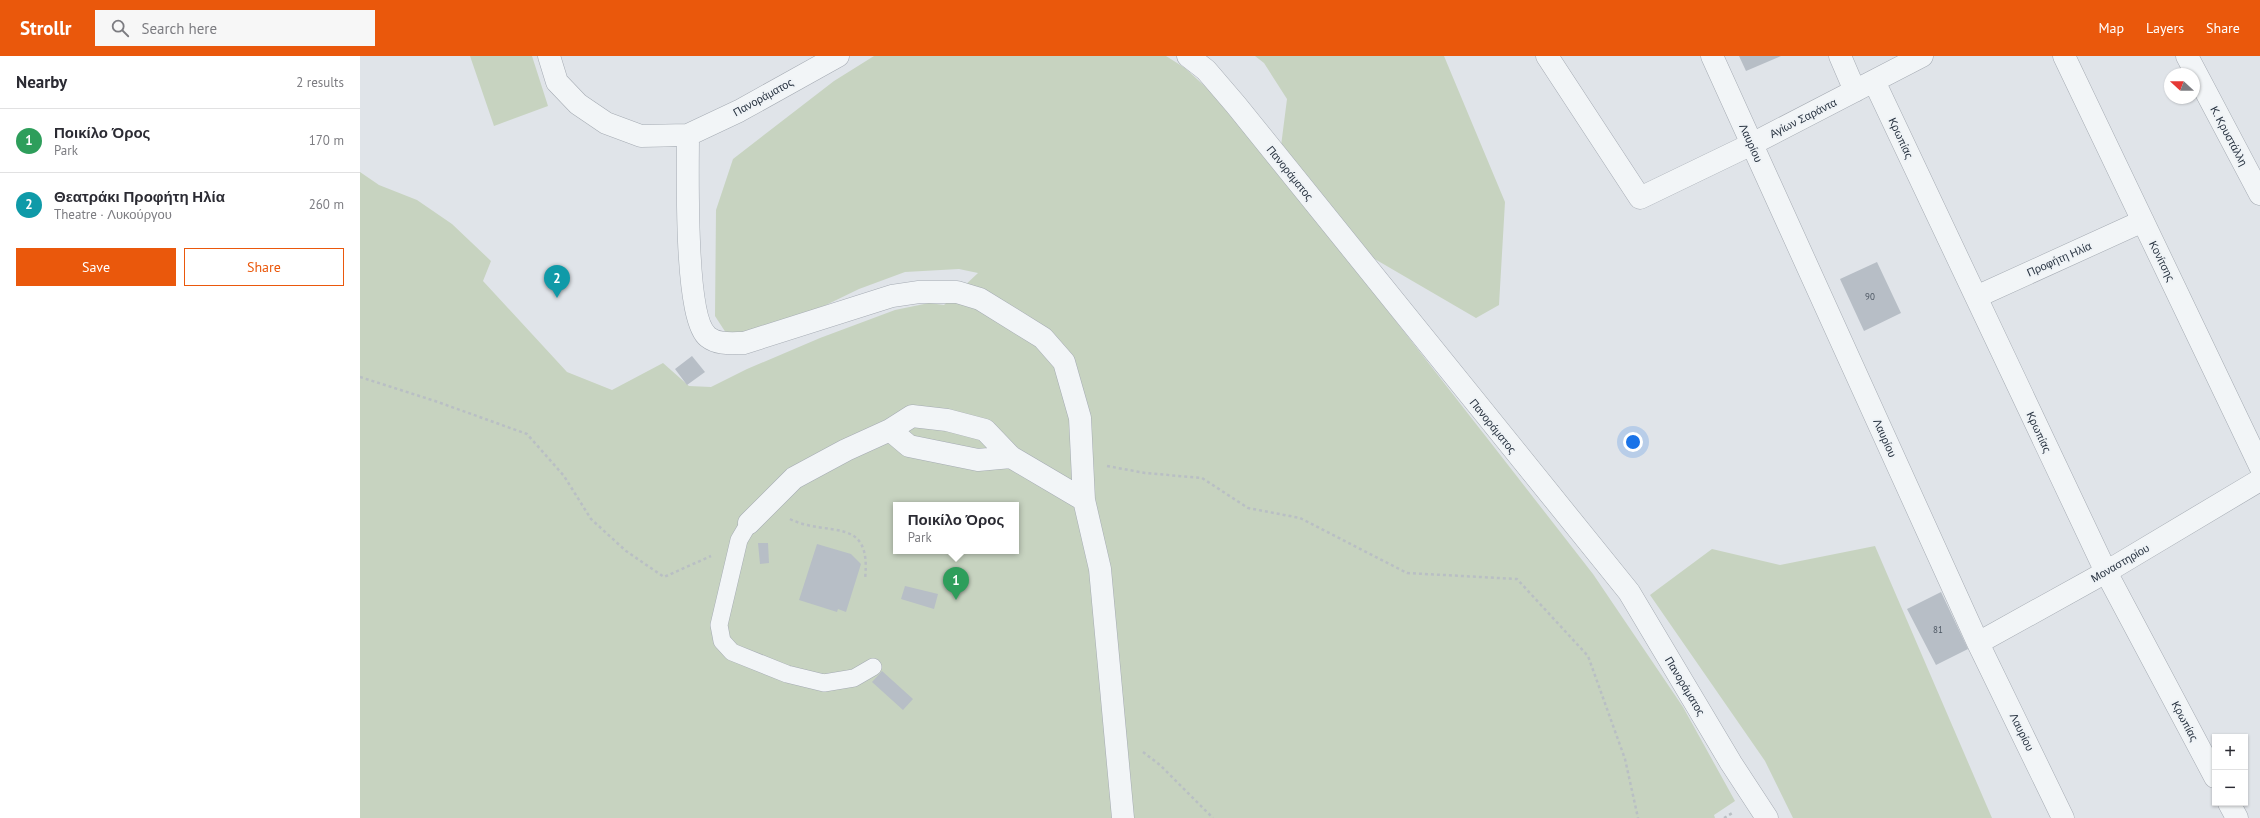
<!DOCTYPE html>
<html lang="en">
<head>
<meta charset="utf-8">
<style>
	:root { --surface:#fff; --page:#f7f7f7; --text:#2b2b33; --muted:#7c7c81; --line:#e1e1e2; --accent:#ea580c }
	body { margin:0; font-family:"PT Sans",sans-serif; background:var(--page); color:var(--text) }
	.controls { position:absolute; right:12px; bottom:12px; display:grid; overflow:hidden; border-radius:0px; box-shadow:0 1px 3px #0004 }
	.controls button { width:36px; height:36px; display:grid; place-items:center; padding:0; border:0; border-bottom:1px solid var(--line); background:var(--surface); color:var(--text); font:20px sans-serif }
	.compass { position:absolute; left:1804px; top:12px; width:36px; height:36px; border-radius:50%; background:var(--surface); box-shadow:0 1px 3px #0004; rotate:291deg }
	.you { position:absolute; left:1273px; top:386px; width:14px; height:14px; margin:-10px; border:3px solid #fff; border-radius:50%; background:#1a73e8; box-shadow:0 0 0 6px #1a73e833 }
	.badge { display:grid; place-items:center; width:26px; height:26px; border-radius:50%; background:var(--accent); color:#fff; font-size:13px; font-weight:700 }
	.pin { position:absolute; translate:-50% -33px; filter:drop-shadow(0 1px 2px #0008) }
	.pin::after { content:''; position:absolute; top:21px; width:14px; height:12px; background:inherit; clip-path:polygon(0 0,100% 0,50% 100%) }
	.popup { position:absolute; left:533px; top:446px; width:126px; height:52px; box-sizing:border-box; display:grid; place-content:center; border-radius:0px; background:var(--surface); filter:drop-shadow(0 1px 3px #0005); font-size:13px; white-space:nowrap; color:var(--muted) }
	.popup b { font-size:15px; color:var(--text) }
	.popup::after { content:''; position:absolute; left:50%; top:100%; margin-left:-8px; border:8px solid transparent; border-top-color:var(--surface) }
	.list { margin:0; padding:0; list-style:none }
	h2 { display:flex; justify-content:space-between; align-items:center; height:52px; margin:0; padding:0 16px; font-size:17px }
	h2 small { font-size:13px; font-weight:400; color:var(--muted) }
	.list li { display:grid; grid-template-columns:26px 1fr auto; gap:12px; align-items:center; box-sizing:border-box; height:64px; padding:0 16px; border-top:1px solid var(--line) }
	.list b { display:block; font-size:15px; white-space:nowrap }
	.list p { margin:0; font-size:13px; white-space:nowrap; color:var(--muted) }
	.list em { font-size:13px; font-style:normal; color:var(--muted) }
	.actions { display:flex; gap:8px; padding:12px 16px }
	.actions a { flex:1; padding:9px 0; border:1px solid var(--accent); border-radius:0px; text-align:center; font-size:14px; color:var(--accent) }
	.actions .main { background:var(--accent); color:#fff }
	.icon { flex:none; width:22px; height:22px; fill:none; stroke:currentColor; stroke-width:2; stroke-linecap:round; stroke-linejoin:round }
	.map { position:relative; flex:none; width:1900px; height:762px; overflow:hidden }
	header { display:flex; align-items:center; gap:24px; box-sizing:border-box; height:56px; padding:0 20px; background:var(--accent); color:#fff }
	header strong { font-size:19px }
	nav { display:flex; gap:22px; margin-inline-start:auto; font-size:14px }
	.search { width:280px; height:36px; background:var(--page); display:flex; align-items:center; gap:10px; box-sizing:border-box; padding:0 14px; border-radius:0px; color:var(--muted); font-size:15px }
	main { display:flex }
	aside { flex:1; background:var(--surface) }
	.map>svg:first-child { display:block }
</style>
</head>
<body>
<header>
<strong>Strollr</strong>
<div class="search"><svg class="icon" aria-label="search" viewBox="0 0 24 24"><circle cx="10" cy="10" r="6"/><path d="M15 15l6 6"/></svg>Search here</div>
<nav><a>Map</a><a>Layers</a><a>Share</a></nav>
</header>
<main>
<aside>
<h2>Nearby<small>2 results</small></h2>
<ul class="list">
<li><span class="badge" style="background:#2e9e5b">1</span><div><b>Ποικίλο Όρος</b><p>Park</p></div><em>170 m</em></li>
<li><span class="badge" style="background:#0f9aa8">2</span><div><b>Θεατράκι Προφήτη Ηλία</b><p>Theatre · Λυκούργου</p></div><em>260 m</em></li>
</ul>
<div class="actions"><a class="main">Save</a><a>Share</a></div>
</aside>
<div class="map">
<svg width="1900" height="762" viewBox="0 0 1900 762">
	<rect width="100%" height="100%" fill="#e0e4e9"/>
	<path fill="#c7d3c0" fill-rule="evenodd" d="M 110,0 L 172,0 L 188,50 L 134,70 Z
		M 514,0 L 806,0 L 825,12 L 863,47 L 936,137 L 1233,518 L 1323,651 L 1375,745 L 1354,759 L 1355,762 L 0,762 L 0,116 L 19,129 L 57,144 L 92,168 L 131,205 L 123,225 L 207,316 L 252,334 L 303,307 L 329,330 L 351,331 L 387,313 L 460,282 L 535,254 L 569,247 L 584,249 L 618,217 L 599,213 L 545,216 L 499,233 L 431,266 L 385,279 L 366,277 L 355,260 L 356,154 L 373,103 L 474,25 ZM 536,449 L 656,449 L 656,495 L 536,495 Z
		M 895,0 L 1084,0 L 1145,146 L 1139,249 L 1116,262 L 1013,202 L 921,90 L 927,43 L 904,7 Z
		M 1515,490 L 1632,762 L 1433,762 L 1405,705 L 1290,539 L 1352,493 L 1420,509 Z"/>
	<path fill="#b7bec6" d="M 1379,0 L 1421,0 L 1386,15 Z
		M 1517,206 L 1541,257 L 1504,275 L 1480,223 Z
		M 332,300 L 345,316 L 327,329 L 315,313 Z
		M 398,487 L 408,487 L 409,507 L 400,508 Z
		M 457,488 L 491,498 L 501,508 L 486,556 L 478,553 L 477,556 L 439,544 Z
		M 545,530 L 578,538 L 574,553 L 541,543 Z
		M 1581,536 L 1608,593 L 1576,609 L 1547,553 Z
		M 522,615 L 553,643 L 543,654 L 512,626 Z"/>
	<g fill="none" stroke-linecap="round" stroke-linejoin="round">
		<g stroke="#a5abb3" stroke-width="18">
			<path id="service" d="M 389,467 L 379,484 L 359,569 L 362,585 L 372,596 L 427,618 L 464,627 L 494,622 L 513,611"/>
		</g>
		<g stroke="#a5abb3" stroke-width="23">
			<path id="minor" d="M 189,0 L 197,26 L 218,48 L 246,67 L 281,80 L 328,79 L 379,55 L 478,0
				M 828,0 L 846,14 L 876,49 L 1269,536 L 1371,707 L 1407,762
				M 1187,0 L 1280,142 L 1392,88 L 1562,0
				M 1352,0 L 1618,587 L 1703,762
				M 1480,0 L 1495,35
				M 1704,0 L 1900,410
				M 1827,0 L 1900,138
				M 1514,25 L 1746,516 L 1855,721
				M 328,79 C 328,114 324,262 348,281 C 358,289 372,287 384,287 L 532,240 L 559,236 L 597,236 L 620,243 L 683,282 L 704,306 L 720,362 L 724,444 L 740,513 L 763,762
				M 1616,241 L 1783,165
				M 530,374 L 549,390 L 618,404 L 651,401
				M 389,467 L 434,422 L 486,394 L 530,374 L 552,360 L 587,364 L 625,374 L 651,401 L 724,444
				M 1618,587 L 1746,516 L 1900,424
				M 1869,747 L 1877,762"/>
		</g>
		<path stroke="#b9bfc4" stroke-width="2.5" stroke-dasharray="3 3" stroke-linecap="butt" d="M 0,321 L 75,345 L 167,378 L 204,420 L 231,463 L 266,495 L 304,521 L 351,500
			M 747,410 L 785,417 L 842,422 L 888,452 L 940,462 L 1047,517 L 1157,523 L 1228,600 L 1265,703 L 1278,762
			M 430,463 C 468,482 512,458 505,523
			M 783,696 L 800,709 L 853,762
			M 1364,762 L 1374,756"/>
		<use href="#service" stroke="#f2f5f7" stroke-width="17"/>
		<use href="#minor" stroke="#f2f5f7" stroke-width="22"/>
	</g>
	<g text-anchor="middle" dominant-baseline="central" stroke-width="4" stroke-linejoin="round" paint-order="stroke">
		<g font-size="9" fill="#4c5662">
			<text x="1510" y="240">90</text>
			<text x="1578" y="573">81</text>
		</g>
		<g font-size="11" fill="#283341" stroke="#eff3f6">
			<text transform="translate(403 41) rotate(-29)">Πανοράματος</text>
			<text transform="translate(1443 62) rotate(-27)">Αγίων Σαράντα</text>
			<text transform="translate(1869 80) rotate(62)">Κ. Κρυστάλλη</text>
			<text transform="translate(1541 82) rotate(65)">Κρωπίας</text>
			<text transform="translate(1391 87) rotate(66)">Λαυρίου</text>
			<text transform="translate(930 117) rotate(51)">Πανοράματος</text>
			<text transform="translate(1699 203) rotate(-24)">Προφήτη Ηλία</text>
			<text transform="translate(1802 205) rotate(64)">Κονίτσης</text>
			<text transform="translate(1133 370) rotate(51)">Πανοράματος</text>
			<text transform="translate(1679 376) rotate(65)">Κρωπίας</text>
			<text transform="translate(1525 382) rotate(66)">Λαυρίου</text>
			<text transform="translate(1760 507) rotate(-30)">Μοναστηρίου</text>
			<text transform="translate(1325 630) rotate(59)">Πανοράματος</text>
			<text transform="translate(1825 665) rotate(62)">Κρωπίας</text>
			<text transform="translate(1662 676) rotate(64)">Λαυρίου</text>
		</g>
	</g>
</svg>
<div class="controls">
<button>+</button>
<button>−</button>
</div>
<svg class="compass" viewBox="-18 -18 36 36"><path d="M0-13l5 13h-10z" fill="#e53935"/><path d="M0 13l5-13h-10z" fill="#7c7c81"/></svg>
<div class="you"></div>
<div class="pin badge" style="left:596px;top:544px;background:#2e9e5b">1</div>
<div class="popup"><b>Ποικίλο Όρος</b>Park</div>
<div class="pin badge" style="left:197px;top:242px;background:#0f9aa8">2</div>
</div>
</main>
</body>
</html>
